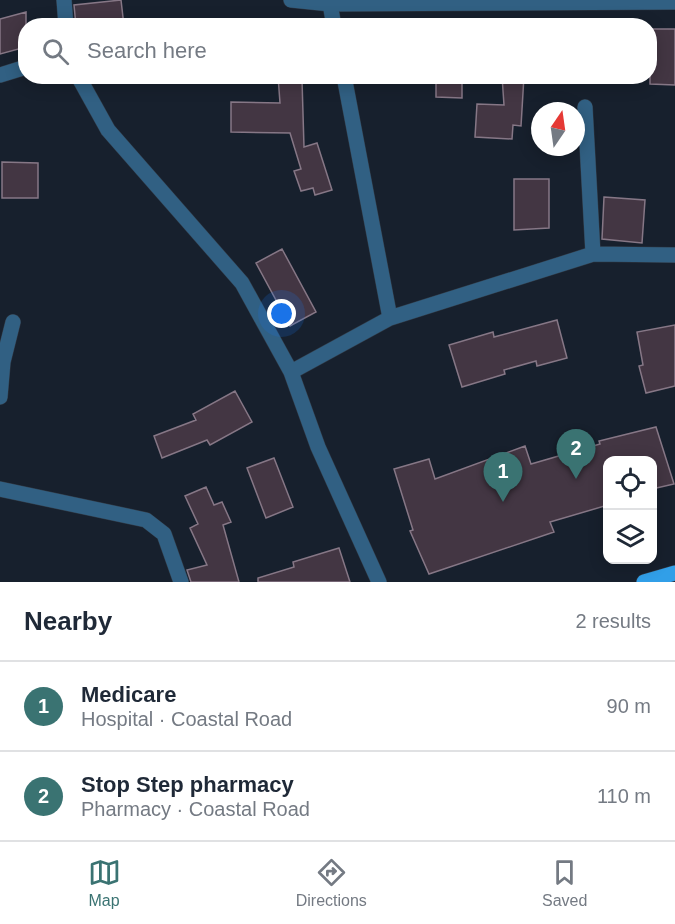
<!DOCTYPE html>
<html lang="en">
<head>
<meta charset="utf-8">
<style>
	:root { --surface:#fff; --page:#f2f2f3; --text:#1f2937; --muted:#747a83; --line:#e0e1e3; --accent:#3a7372 }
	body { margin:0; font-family:Arial,sans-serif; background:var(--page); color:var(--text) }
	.controls { position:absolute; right:18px; bottom:18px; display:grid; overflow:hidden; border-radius:12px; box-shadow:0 3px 15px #0003 }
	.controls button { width:54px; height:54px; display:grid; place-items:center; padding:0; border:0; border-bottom:2px solid var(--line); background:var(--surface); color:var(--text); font:30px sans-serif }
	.compass { position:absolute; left:531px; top:102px; width:54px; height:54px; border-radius:50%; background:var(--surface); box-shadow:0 3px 15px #0003; rotate:13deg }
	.you { position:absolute; left:282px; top:314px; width:21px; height:21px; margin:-15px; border:4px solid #fff; border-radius:50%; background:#1a73e8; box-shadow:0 0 0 9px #1a73e833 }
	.badge { display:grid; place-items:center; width:39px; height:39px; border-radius:50%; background:var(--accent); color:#fff; font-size:20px; font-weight:700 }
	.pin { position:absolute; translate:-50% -50px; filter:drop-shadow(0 2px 3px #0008) }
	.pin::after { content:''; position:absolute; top:32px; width:21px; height:18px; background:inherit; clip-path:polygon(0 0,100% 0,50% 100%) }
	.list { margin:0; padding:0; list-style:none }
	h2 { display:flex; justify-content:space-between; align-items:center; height:78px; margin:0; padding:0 24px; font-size:26px }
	h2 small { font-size:20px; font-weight:400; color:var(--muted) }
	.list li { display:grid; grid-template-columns:39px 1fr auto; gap:18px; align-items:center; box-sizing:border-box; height:90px; padding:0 24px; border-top:2px solid var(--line) }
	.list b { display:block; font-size:22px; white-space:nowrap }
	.list p { margin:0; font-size:20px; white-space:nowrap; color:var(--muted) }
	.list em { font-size:20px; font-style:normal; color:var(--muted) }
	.icon { flex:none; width:33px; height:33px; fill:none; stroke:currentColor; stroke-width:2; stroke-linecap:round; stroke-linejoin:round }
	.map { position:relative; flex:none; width:675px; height:582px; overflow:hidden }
	.search { position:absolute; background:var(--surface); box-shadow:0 3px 15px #0003; left:18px; right:18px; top:18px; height:66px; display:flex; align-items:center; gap:15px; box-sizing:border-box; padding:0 21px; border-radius:24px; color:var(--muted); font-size:22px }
	.sheet { height:258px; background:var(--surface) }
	nav { display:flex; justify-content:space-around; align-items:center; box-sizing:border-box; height:84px; border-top:2px solid var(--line); background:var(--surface); font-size:16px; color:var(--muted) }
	nav a { display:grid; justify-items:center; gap:3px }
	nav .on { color:var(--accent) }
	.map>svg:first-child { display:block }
</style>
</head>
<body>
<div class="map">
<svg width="675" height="582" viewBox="0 0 675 582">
	<rect width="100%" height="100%" fill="#17202d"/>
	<path fill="#433643" stroke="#867786" stroke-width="1.5" d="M 121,0 L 124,26 L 76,26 L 74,5 Z
		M 26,12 L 26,47 L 0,54 L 0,19 Z
		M 650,29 L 675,29 L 675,85 L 650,84 Z
		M 278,76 L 296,76 L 296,81 L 302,80 L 304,147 L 317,143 L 332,190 L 315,195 L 313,188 L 301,191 L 294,171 L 301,169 L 290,133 L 231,132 L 231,102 L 280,103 Z
		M 436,76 L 462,76 L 462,98 L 436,97 Z
		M 502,76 L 524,76 L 521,126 L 513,125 L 512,139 L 475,137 L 477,104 L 504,105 Z
		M 2,162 L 38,163 L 38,198 L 2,198 Z
		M 514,179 L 549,179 L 549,228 L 514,230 Z
		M 604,197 L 645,200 L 642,243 L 602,239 Z
		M 282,249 L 316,312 L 290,326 L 256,263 Z
		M 557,320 L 567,358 L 537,366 L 536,361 L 504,370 L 505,374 L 462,387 L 449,345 L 493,332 L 494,337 Z
		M 675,325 L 675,386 L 646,393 L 639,366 L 643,365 L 637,332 Z
		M 235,391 L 252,422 L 210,445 L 207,440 L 162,458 L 154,436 L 196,420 L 193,414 Z
		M 656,427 L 674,484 L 652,489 L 652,460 L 608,460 L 608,505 L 550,522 L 554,532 L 429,574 L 410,531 L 413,530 L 394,469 L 429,459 L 435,479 L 525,446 L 531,464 L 600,444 L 599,441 Z
		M 274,458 L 293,507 L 266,518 L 247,468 Z
		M 206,487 L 214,505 L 222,502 L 231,522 L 223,525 L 239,582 L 191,582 L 187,570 L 207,565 L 190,528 L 198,524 L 185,496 Z
		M 339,548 L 350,582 L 258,582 L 258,578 L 294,567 L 293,562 Z"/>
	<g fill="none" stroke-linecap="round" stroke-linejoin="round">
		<g stroke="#313a46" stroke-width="16">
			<path id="minor" d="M 64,0 L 66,26
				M 291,0 L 330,4 L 675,2
				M 330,4 L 334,26
				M 0,75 L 26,67
				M 78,76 L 108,130 L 242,283 L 291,372 L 318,447 L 379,582
				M 344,76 L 390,318
				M 585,107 L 593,254
				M 291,372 L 390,318 L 593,254 L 675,255
				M 0,397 L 3,362 L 13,322
				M 0,489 L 146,520 L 164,534 L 181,582"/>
		</g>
		<g stroke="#313a46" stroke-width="16">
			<path id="primary" d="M 644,582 L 675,573"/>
		</g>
		<use href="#minor" stroke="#316083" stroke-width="15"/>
		<use href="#primary" stroke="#319fe8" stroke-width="15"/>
	</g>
</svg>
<div class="controls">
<button><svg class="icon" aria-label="locate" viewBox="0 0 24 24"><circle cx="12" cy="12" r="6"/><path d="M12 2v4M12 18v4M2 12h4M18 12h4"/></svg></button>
<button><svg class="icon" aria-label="layers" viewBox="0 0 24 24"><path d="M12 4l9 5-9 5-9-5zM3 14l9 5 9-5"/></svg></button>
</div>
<svg class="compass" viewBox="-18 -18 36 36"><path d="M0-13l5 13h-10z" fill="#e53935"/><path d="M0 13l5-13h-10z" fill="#747a83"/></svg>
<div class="you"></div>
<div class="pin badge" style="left:503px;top:502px">1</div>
<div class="pin badge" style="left:576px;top:479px">2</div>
<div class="search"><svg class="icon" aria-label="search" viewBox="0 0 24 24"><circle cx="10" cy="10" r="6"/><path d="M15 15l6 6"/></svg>Search here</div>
</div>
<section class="sheet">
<h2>Nearby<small>2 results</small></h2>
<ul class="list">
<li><span class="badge">1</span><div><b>Medicare</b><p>Hospital · Coastal Road</p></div><em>90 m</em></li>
<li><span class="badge">2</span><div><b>Stop Step pharmacy</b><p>Pharmacy · Coastal Road</p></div><em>110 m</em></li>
</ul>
</section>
<nav>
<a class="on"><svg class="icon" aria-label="map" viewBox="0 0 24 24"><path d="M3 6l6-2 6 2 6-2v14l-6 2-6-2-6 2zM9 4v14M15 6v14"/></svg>Map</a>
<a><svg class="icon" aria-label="directions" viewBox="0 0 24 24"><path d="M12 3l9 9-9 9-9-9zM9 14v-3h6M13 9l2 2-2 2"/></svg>Directions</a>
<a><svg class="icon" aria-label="saved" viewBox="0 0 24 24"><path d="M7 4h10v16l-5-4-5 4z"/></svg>Saved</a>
</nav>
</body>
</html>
